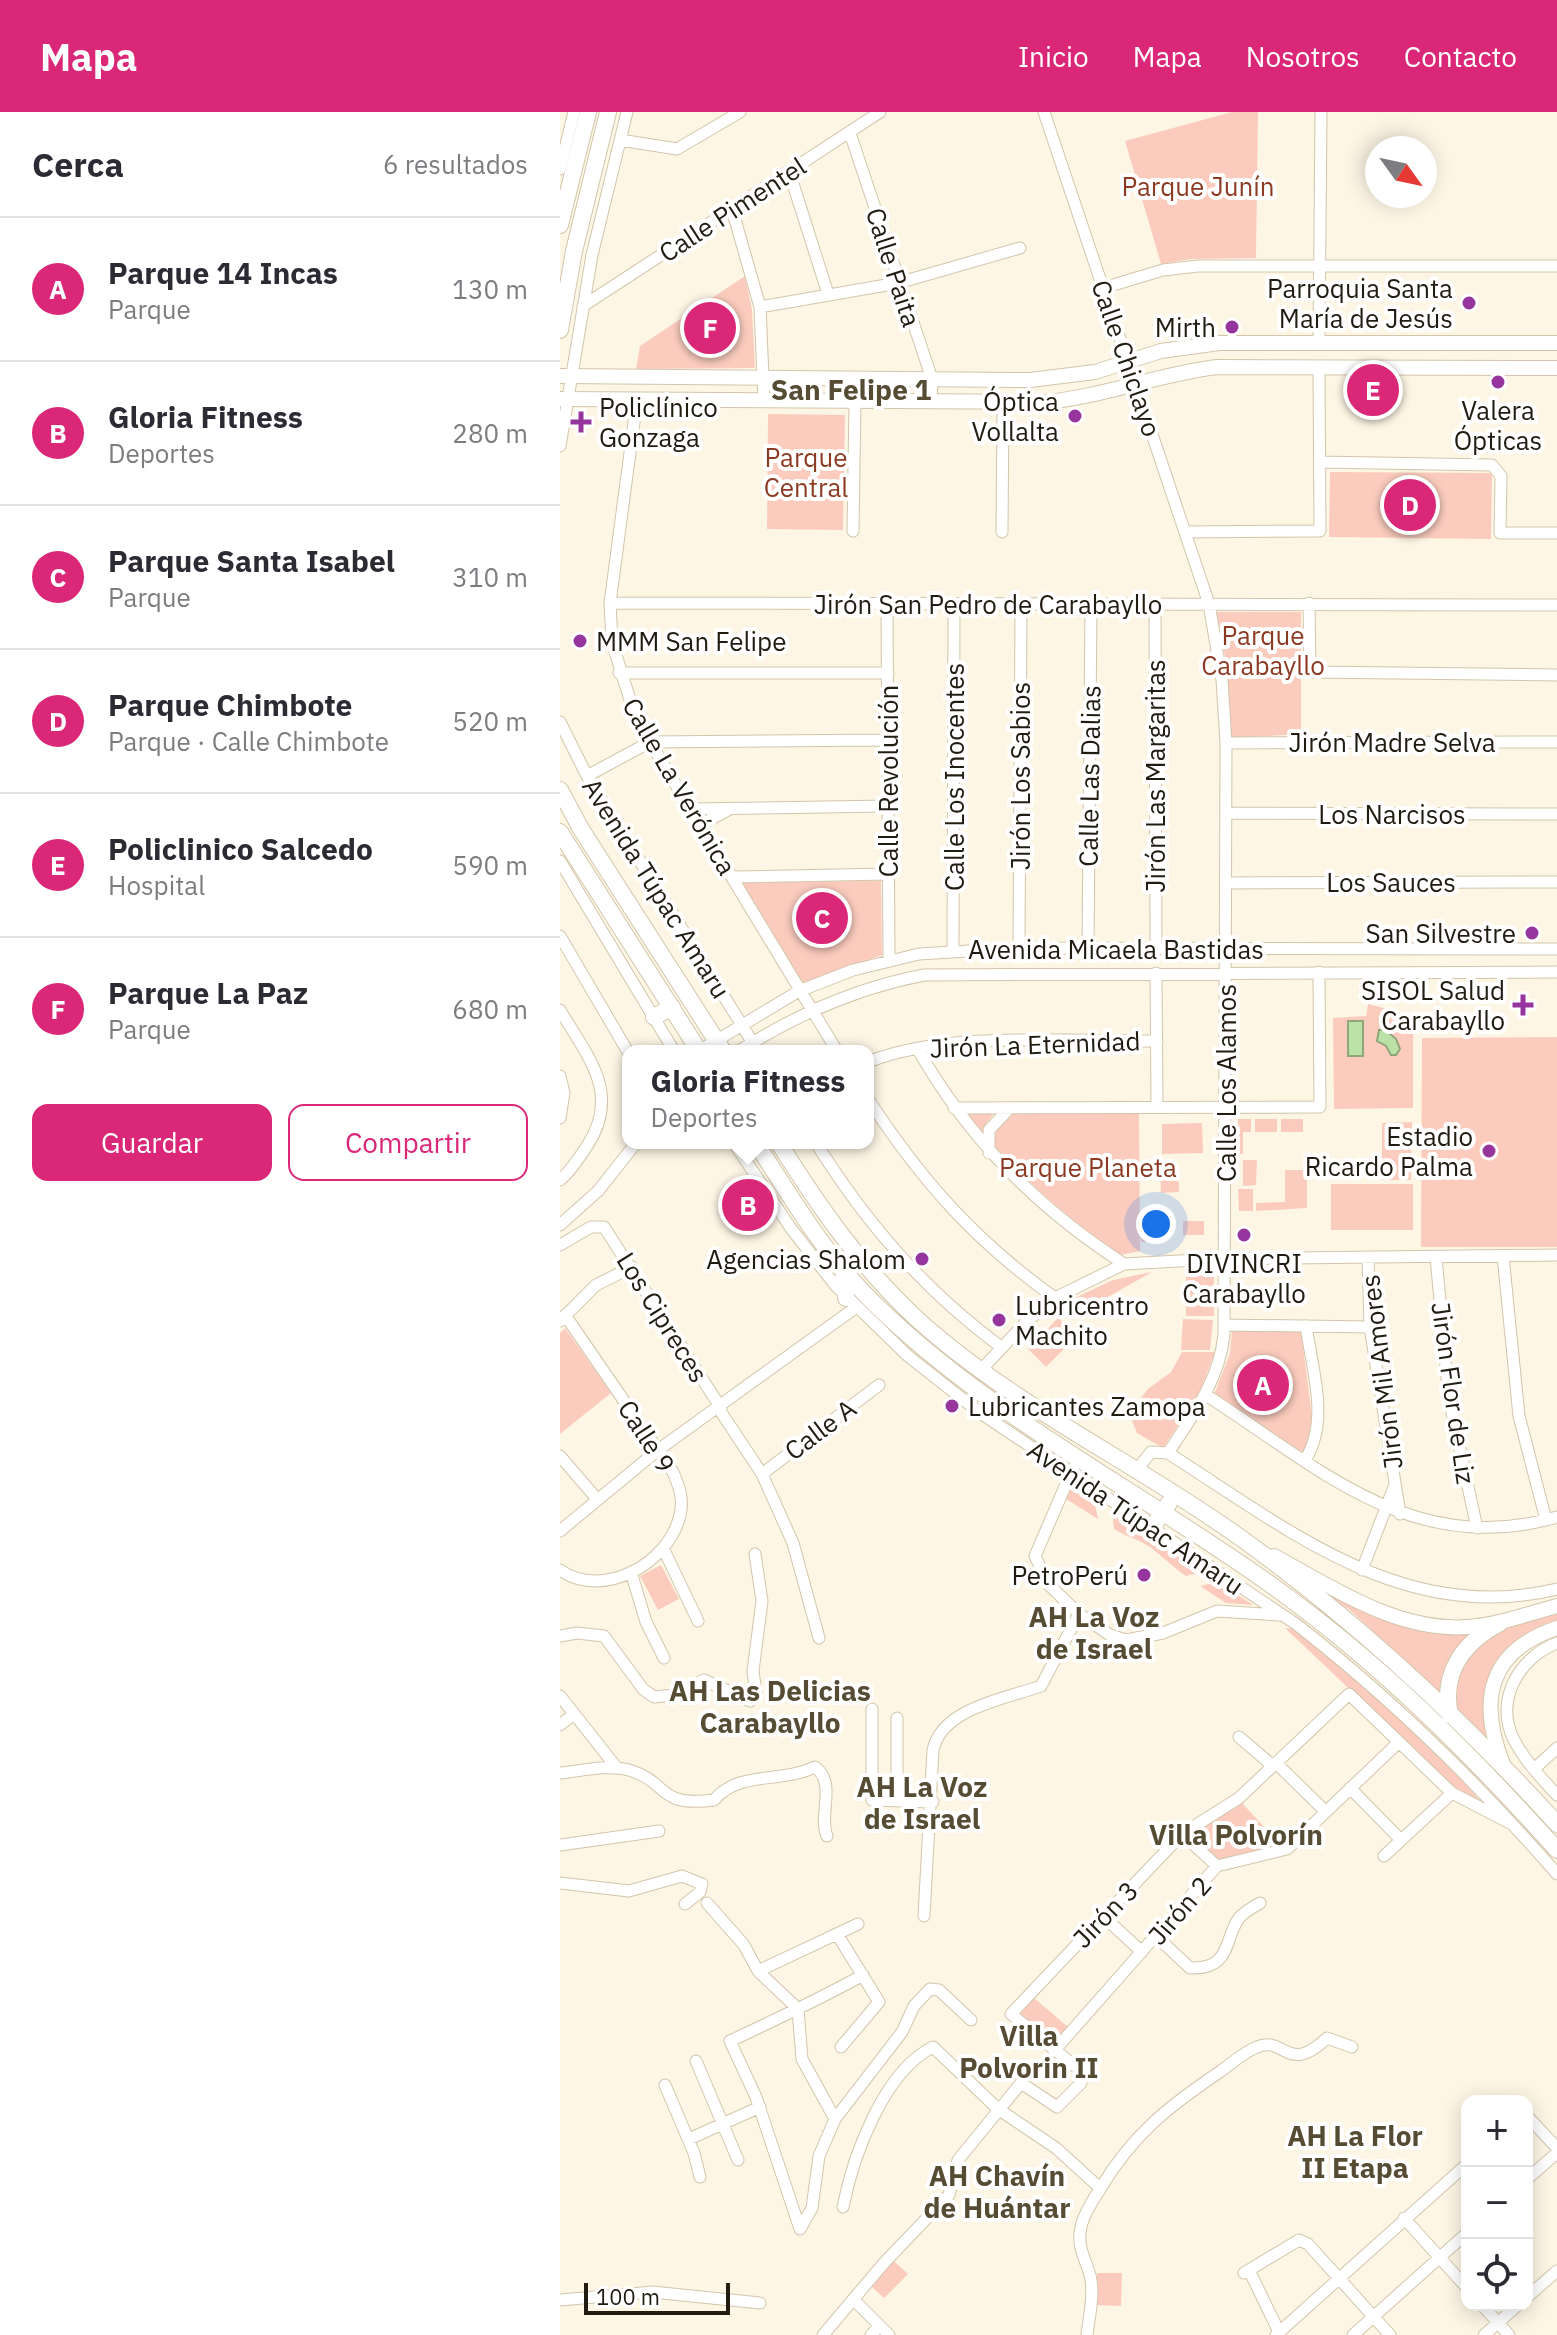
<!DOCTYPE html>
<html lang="es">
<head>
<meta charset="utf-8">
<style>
	:root { --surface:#fff; --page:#f2f2f3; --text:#2b2b33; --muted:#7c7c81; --line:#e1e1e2; --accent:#db2777 }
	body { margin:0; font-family:"IBM Plex Sans",sans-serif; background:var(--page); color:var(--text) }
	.controls { position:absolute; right:24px; bottom:24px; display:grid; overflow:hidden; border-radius:16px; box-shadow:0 4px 20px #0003 }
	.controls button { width:72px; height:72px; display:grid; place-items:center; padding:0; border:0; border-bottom:2px solid var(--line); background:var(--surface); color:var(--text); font:40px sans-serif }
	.compass { position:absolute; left:805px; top:24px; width:72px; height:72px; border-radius:50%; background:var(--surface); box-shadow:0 4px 20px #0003; rotate:123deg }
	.scale { position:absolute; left:24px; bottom:20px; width:146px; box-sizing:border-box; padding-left:8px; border:4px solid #211c12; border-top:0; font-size:22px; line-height:28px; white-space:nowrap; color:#211c12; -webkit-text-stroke:6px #fff; paint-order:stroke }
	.you { position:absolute; left:596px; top:1112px; width:28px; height:28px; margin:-20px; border:6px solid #fff; border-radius:50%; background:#1a73e8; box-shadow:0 0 0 12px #1a73e833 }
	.badge { display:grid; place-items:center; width:52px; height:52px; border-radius:50%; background:var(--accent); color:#fff; font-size:26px; font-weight:700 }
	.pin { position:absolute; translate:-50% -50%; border:4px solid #fff; box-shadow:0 2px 8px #0006 }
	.popup { position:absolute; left:62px; top:933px; width:252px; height:104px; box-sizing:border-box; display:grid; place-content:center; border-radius:16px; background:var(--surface); filter:drop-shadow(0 2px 6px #0005); font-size:26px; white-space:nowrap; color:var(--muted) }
	.popup b { font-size:30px; color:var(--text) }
	.popup::after { content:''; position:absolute; left:50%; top:100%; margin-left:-16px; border:16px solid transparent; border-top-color:var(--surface) }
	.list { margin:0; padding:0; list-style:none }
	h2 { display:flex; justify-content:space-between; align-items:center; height:104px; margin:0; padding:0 32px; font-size:34px }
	h2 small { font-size:26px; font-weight:400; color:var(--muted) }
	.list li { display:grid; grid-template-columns:52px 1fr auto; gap:24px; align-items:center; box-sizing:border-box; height:144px; padding:0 32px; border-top:2px solid var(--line) }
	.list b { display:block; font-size:30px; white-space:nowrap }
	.list p { margin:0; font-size:26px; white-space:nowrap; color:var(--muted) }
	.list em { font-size:26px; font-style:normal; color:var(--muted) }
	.actions { display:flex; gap:16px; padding:24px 32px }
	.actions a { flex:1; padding:18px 0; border:2px solid var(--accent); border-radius:16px; text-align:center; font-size:28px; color:var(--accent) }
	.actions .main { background:var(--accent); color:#fff }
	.icon { flex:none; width:44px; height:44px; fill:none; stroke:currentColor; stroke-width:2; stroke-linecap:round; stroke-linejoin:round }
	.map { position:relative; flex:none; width:997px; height:2223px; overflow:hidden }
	header { display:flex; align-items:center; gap:48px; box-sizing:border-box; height:112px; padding:0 40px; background:var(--accent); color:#fff }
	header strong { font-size:38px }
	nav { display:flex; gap:44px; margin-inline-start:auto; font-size:28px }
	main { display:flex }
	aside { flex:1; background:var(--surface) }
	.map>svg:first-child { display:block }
</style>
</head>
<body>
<header>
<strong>Mapa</strong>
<nav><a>Inicio</a><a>Mapa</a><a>Nosotros</a><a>Contacto</a></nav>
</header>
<main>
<aside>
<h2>Cerca<small>6 resultados</small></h2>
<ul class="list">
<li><span class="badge">A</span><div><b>Parque 14 Incas</b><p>Parque</p></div><em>130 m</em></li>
<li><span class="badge">B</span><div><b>Gloria Fitness</b><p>Deportes</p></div><em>280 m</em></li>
<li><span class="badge">C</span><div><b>Parque Santa Isabel</b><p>Parque</p></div><em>310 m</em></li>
<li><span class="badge">D</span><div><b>Parque Chimbote</b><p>Parque · Calle Chimbote</p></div><em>520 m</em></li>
<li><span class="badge">E</span><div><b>Policlinico Salcedo</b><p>Hospital</p></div><em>590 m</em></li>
<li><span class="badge">F</span><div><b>Parque La Paz</b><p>Parque</p></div><em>680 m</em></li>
</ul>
<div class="actions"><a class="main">Guardar</a><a>Compartir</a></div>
</aside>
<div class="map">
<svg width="997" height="2223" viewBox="0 0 997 2223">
	<rect width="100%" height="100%" fill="#fef6e5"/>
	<path fill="#fbccbe" d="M 672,0 L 698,0 L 696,146 L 631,147 L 601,152 L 565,29 Z
		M 185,164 L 192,198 L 195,256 L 76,257 L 80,234 Z
		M 208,302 L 285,303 L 283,418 L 207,417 Z
		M 770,360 L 932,361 L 931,427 L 769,425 Z
		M 655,500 L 741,500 L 741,622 L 671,626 L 666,548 Z
		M 321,769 L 322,843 L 242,871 L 182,770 Z
		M 808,892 L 853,904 L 853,996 L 774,997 L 773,906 L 806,904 Z
		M 997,925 L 997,1135 L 861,1135 L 862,926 Z
		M 400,1000 L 435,1000 L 425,1013 L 421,1026 Z
		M 579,1001 L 580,1139 L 560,1143 C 513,1110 471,1075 434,1033 L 437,1013 L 452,1002 Z
		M 678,1007 L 691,1007 L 691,1020 L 683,1020 L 683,1042 L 677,1042 Z
		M 695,1007 L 717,1007 L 717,1020 L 695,1020 Z
		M 721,1007 L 743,1007 L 743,1020 L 721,1020 Z
		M 852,1010 L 851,1068 L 822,1068 L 822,1011 Z
		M 642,1011 L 643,1041 L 602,1042 L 602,1012 Z
		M 683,1048 L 697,1048 L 696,1073 L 683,1074 Z
		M 600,1054 L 618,1054 L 619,1080 L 601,1081 Z
		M 725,1058 L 747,1058 L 747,1096 L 696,1099 L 696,1091 L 725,1090 Z
		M 771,1072 L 853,1072 L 853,1118 L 771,1118 Z
		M 678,1077 L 693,1077 L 693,1099 L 679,1099 Z
		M 581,1106 L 597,1106 L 597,1130 L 581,1130 Z
		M 623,1109 L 644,1109 L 644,1123 L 623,1123 Z
		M 654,1159 L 654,1204 L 626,1204 L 626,1160 Z
		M 592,1160 L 530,1195 L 526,1191 L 517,1197 L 510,1188 L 553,1168 Z
		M 498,1206 L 517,1224 L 486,1255 L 468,1237 Z
		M 623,1207 L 653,1208 L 650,1238 L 621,1238 Z
		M 5,1216 L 51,1281 L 0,1322 L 0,1221 Z
		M 672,1218 L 741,1219 L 753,1312 L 744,1341 L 654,1283 L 670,1241 Z
		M 622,1240 L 655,1240 L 639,1282 L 603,1336 L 577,1321 L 569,1301 L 588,1277 L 611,1260 Z
		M 513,1374 L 534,1388 L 538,1407 L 506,1387 Z
		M 552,1399 L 644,1459 L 626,1464 C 614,1456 605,1447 595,1439 C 583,1428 568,1426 554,1417 Z
		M 101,1453 L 119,1487 L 98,1498 L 80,1464 Z
		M 658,1470 L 693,1493 L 666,1491 L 640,1474 Z
		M 760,1477 L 801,1496 L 916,1518 L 882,1583 L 789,1497 L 762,1482 Z
		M 997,1499 L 997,1510 C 937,1528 915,1564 927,1626 L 894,1594 C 899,1527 939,1515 997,1499 Z
		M 725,1516 L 739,1518 L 871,1634 L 929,1698 L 897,1679 Z
		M 681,1690 L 723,1735 L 658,1749 L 631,1723 Z
		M 474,1886 L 508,1915 L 494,1931 L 460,1902 Z
		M 334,2149 L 348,2162 L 324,2186 L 310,2173 Z
		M 537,2161 L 562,2161 L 561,2194 L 537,2193 Z"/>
	<path fill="#bce1a6" stroke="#8ea67a" stroke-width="2" d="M 788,909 L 803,909 L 803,944 L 788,944 Z
		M 819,918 L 826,918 L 836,927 L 840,937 L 836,943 L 831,943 L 826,934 L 817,929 Z"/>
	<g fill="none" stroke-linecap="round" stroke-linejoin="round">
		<g stroke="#d2c5aa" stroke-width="13">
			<path id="minor" d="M 484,0 L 649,492 L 662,568 L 666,631 L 664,1223 C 659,1269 633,1303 608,1341
				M 290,21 L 372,267 L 371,290
				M 60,28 L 117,37 L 180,0
				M 0,57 L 14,0
				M 229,59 L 268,182
				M 172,97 L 200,195 L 204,289
				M 543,176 L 603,158 L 638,154 L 997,154
				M 23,194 L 320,0
				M 200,195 L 338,171 L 460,136
				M 759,231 L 761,0
				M 77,288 L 50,491 L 52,530 L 76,607 L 277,939
				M 0,334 L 32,143 L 67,0
				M 760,350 L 932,353 L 941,364 L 940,421 L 997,421
				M 293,419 L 295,290
				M 442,420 L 443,291
				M 625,420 L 760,419 L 759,255
				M 50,491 L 997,493
				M 749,491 L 750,560 L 997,563
				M 327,492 L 329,847
				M 595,492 L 596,836
				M 59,561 L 328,561
				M 0,610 L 27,664 L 198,939
				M 666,631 L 997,630
				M 27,664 L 90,630 L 328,628
				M 130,697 L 328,694
				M 666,701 L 997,702
				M 140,713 L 168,698
				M 0,749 L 114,939
				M 172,765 L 328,762
				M 666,771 L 997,770
				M 0,824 L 68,940
				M 459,836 L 461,492
				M 528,836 L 531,492
				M 393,838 L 394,492
				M 596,861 L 597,995
				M 0,898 C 27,944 62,981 27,1034 C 19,1046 11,1059 0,1068
				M 357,936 C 409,1027 476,1095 564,1152
				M 139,939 L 239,879 L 293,858 L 359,842 L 459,836 L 997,837
				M 179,939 C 237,902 296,876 364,863 L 997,860
				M 308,950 C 389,918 509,930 597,929
				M 0,964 L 4,981 L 0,1006
				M 308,987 C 362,1069 414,1128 495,1186
				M 394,996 L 760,995 L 759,860
				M 174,1031 L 230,1115 L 275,1173 L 348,1244 L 419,1300 L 736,1512 C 831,1586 918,1671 997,1762
				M 256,1031 C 307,1112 364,1178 441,1235
				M 429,1041 L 429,1018 L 450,996
				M 0,1113 L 38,1079 L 76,1031
				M 0,1133 L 31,1115 L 44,1115 L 161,1296
				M 943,1144 L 959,1304 L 986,1408
				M 808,1145 L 810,1215 L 840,1402
				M 876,1145 L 889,1287 L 917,1416
				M 0,1209 L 36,1173 L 72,1155
				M 665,1213 L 810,1215
				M 421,1258 L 466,1210 L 495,1186 L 564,1152 L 655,1147 L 997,1143
				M 646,1283 C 758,1355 853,1447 997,1405
				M 159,1297 L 202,1362 L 233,1431 L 259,1526
				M 0,1344 L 37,1387
				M 745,1348 C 770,1309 752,1257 746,1214
				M 576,1359 L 591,1340 L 608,1341 C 729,1418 845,1514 997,1477
				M 202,1362 L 319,1273
				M 0,1419 L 98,1338 L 295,1196
				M 103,1436 L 138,1509
				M 0,1458 C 42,1488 109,1452 120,1403 C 124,1387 119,1374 113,1360 L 5,1203
				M 802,1458 L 834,1375
				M 71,1460 L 86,1510 L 104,1546
				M 519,1502 L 550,1523 L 566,1528 L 603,1521 L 657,1499 L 719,1503
				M 0,1524 L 17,1521 L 44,1524 L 83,1577 L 94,1585 L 115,1583 L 144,1568 L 190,1589 L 196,1581 L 193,1559 L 202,1489 L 195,1442
				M 997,1531 C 959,1545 934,1589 954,1628 C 965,1649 981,1666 997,1683
				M 0,1584 L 57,1656
				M 312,1597 L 312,1688 L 373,1690
				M 0,1613 L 14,1602
				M 679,1625 L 713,1654
				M 716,1651 L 766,1700
				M 974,1657 L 997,1636
				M 0,1661 C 21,1659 49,1652 69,1658 C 111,1671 95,1695 154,1688 C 179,1658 219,1672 255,1655 C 277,1671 258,1702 267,1724
				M 790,1676 L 841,1728
				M 337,1689 L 337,1606
				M 622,1722 L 657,1754
				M 0,1733 L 99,1719
				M 824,1744 L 892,1681
				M 0,1771 L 69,1779 L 122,1764 L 142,1772 L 140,1780 L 125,1792
				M 147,1791 L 184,1833 L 198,1859 L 238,1897 L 242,1947 L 275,2007 L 259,2044 L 252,2096 L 240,2117 L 196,1985 L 170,1929 C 215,1908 260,1887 303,1863
				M 364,1804 L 373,1638 C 382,1596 445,1587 481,1574 L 519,1502 L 488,1472 L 475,1444 L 513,1356
				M 543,1804 L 582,1840
				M 277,1822 L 319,1890 L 281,1935
				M 597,1825 L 630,1856 C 672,1858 664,1826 679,1806 C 684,1800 693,1795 700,1791
				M 198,1859 L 298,1812
				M 494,1939 L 657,1754 L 727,1737 L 839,1630
				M 136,1949 L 178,2048
				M 105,1973 L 134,2041 L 140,2065
				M 967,2004 L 997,2036
				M 275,2007 L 342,1920 L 354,1894 L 370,1877 L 379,1878 L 411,1908
				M 129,2027 L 200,1995
				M 967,2067 L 997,2041
				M 283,2095 C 293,2044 324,1959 373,1935 L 438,1997 L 496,2036 L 540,2076
				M 844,2106 L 907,2176
				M 689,2158 L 719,2220
				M 684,2161 L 739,2128 L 748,2132 L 830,2223
				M 967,2185 L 997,2159
				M 0,2188 L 93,2180 L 200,2191
				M 295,2189 L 329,2223
				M 922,2193 L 949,2223
				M 263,2223 L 324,2151 L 389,2083 L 398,2048 L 461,1971 L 497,1995 L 521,1971 L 522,1960 L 451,1902 L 622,1722 L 679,1686 L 789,1582 L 892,1681 L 952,1712
				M 311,2223 L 320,2214
				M 527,2223 C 529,2205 534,2186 531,2168 C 528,2151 518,2139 520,2121 C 521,2106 532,2090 540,2077 C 573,2022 609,1994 661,1959 C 672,1951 684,1940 697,1935 C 725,1923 727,1964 767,1926 L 792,1935
				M 716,2223 L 907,2052
				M 793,2223 L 907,2121
				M 924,2223 L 958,2193"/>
		</g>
		<g stroke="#d2c5aa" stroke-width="16">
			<path id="major" d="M 0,264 L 470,268 L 535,260 L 601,239 L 659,231 L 997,231
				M 0,287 L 487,290 C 545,284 599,262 657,255 L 997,256
				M 714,1444 C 773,1476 838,1520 907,1515 C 938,1513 967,1502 997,1494
				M 943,1652 C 918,1589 928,1539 997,1516"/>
		</g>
		<g stroke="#d2c5aa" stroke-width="18">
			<path id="highway" d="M 0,113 L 28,0
				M 0,218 L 14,139 L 48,0
				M 0,678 L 21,717 L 163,939
				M 0,720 L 139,939
				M 94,905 L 112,895
				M 196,1031 C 229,1082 260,1135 302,1179 C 420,1301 577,1376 714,1475 C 820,1551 910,1641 997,1738
				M 219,1031 C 259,1095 301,1155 357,1207 C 453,1294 573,1349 678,1424 C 796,1508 899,1604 997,1712
				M 283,1157 L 286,1186
				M 592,1416 L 609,1391
				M 890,1603 C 881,1560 904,1530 940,1511"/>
		</g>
		<use href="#minor" stroke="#fff" stroke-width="11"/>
		<use href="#major" stroke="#fff" stroke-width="14"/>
		<use href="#highway" stroke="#fff" stroke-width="16"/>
	</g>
	<g fill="#96359d" stroke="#fff" stroke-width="3">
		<circle cx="909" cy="191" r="8"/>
		<circle cx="672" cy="215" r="8"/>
		<circle cx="938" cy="270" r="8"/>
		<circle cx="515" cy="304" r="8"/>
		<path d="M17 298h8v8h8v8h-8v8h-8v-8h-8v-8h8z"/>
		<circle cx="20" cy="529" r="8"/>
		<circle cx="972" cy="821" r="8"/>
		<path d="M959 881h8v8h8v8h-8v8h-8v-8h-8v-8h8z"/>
		<circle cx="929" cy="1039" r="8"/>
		<circle cx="684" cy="1123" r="8"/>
		<circle cx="362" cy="1147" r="8"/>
		<circle cx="439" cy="1208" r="8"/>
		<circle cx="392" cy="1294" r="8"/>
		<circle cx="584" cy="1463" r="8"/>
	</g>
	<g text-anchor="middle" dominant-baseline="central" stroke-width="8" stroke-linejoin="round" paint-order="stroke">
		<g font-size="26" fill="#8c3b22" stroke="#fff">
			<text x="638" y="74">Parque Junín</text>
			<text x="246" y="345">Parque<tspan x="246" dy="30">Central</tspan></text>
			<text x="703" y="523">Parque<tspan x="703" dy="30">Carabayllo</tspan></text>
			<text x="528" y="1055">Parque Planeta</text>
		</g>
		<g font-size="26" fill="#211c12" stroke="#fff">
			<text transform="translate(172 97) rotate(-33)">Calle Pimentel</text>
			<text transform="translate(334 155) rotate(72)">Calle Paita</text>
			<text transform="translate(567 246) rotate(71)">Calle Chiclayo</text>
			<text x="428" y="492">Jirón San Pedro de Carabayllo</text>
			<text x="832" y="630">Jirón Madre Selva</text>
			<text transform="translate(460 664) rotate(-90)">Jirón Los Sabios</text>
			<text transform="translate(529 664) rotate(-89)">Calle Las Dalias</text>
			<text transform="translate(595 664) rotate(-90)">Jirón Las Margaritas</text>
			<text transform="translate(394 665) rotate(-90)">Calle Los Inocentes</text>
			<text transform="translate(328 669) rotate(-90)">Calle Revolución</text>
			<text transform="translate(120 674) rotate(60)">Calle La Verónica</text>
			<text x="832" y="702">Los Narcisos</text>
			<text x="831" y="770">Los Sauces</text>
			<text transform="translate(97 776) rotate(58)">Avenida Túpac Amaru</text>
			<text x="556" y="837">Avenida Micaela Bastidas</text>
			<text transform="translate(475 932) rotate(-2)">Jirón La Eternidad</text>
			<text transform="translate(666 971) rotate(-90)">Calle Los Alamos</text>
			<text transform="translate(103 1205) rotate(58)">Los Cipreces</text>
			<text transform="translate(821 1260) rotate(-97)">Jirón Mil Amores</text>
			<text transform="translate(894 1281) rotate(82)">Jirón Flor de Liz</text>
			<text transform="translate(260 1317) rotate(-37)">Calle A</text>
			<text transform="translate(87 1324) rotate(57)">Calle 9</text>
			<text transform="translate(576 1405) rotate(34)">Avenida Túpac Amaru</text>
			<text transform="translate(619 1798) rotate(-49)">Jirón 2</text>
			<text transform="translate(545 1802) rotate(-46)">Jirón 3</text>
		</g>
		<g font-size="26" fill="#211c12" stroke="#fff" text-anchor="end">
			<text x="893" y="176">Parroquia Santa<tspan x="893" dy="30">María de Jesús</tspan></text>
			<text x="656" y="215">Mirth</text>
			<text x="499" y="289">Óptica<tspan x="499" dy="30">Vollalta</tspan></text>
			<text x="39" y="295" text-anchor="start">Policlínico<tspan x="39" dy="30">Gonzaga</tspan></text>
			<text x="938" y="298" text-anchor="middle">Valera<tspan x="938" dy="30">Ópticas</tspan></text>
			<text x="36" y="529" text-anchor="start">MMM San Felipe</text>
			<text x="956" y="821">San Silvestre</text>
			<text x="945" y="878">SISOL Salud<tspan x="945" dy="30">Carabayllo</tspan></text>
			<text x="913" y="1024">Estadio<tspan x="913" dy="30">Ricardo Palma</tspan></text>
			<text x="346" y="1147">Agencias Shalom</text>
			<text x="684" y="1151" text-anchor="middle">DIVINCRI<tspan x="684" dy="30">Carabayllo</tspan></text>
			<text x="455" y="1193" text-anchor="start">Lubricentro<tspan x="455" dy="30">Machito</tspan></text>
			<text x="408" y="1294" text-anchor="start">Lubricantes Zamopa</text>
			<text x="568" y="1463">PetroPerú</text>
		</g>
		<g font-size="28" font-weight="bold" fill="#564b33" stroke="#fff">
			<text x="291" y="277">San Felipe 1</text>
			<text x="534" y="1504">AH La Voz<tspan x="534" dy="32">de Israel</tspan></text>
			<text x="210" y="1578">AH Las Delicias<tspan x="210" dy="32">Carabayllo</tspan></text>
			<text x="362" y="1674">AH La Voz<tspan x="362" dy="32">de Israel</tspan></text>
			<text x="676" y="1722">Villa Polvorín</text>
			<text x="469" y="1923">Villa<tspan x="469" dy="32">Polvorin II</tspan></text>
			<text x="795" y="2023">AH La Flor<tspan x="795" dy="32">II Etapa</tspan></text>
			<text x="437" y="2063">AH Chavín<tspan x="437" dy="32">de Huántar</tspan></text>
		</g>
	</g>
</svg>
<div class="controls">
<button>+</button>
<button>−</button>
<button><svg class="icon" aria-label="locate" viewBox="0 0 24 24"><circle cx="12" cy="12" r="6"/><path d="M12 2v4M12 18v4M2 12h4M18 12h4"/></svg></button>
</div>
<svg class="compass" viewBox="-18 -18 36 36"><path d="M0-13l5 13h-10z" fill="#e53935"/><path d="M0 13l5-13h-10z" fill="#7c7c81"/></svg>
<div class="scale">100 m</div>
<div class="you"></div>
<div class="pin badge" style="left:703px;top:1273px">A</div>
<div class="pin badge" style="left:188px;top:1093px">B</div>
<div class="popup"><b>Gloria Fitness</b>Deportes</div>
<div class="pin badge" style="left:262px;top:806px">C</div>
<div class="pin badge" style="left:850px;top:393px">D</div>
<div class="pin badge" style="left:813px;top:278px">E</div>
<div class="pin badge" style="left:150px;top:216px">F</div>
</div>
</main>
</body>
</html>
